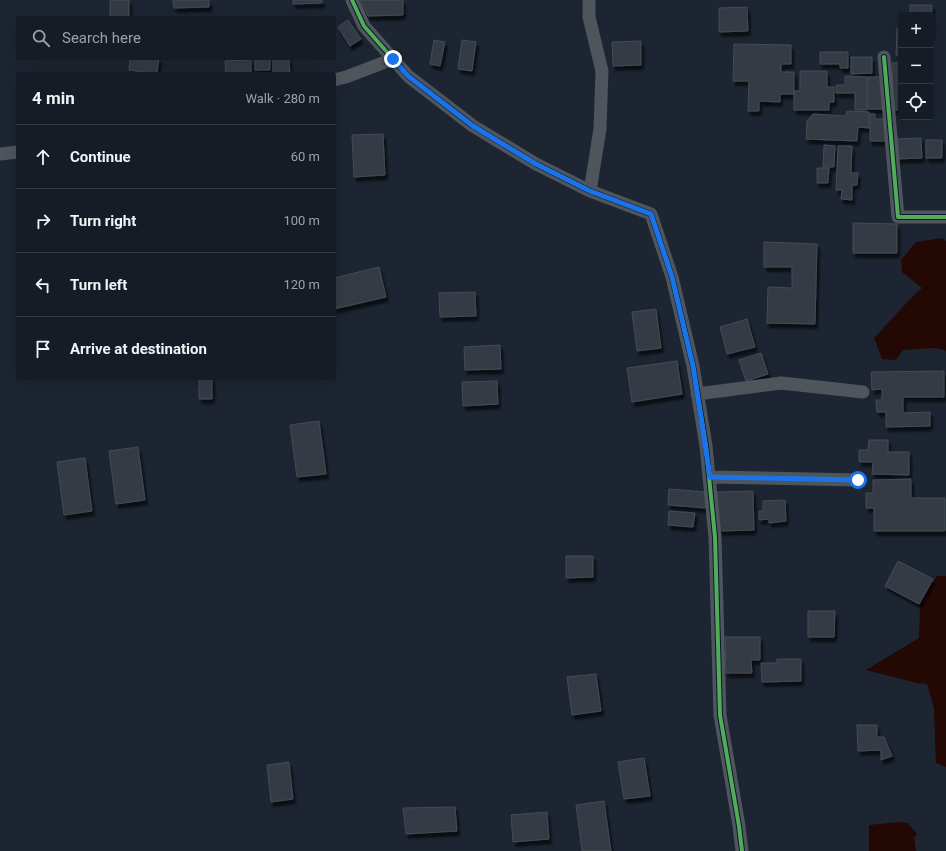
<!DOCTYPE html>
<html lang="en">
<head>
<meta charset="utf-8">
<style>
	:root { --surface:#151c25; --page:#1e252d; --text:#f1f3f6; --muted:#9da1a7; --line:#343a42 }
	body { margin:0; font-family:Roboto,sans-serif; background:var(--page); color:var(--text) }
	.controls { position:absolute; right:12px; top:12px; display:grid; overflow:hidden; border-radius:4px; box-shadow:0 4px 16px #0002 }
	.controls button { width:36px; height:36px; display:grid; place-items:center; padding:0; border:0; border-bottom:1px solid var(--line); background:var(--surface); color:var(--text); font:20px sans-serif }
	.stop { position:absolute; width:12px; height:12px; margin:-9px; border:3px solid #1a73e8; border-radius:50%; background:#fff }
	.stop.end { background:#1a73e8; border-color:#fff; box-shadow:0 1px 4px #0008 }
	.list { margin:0; padding:0; list-style:none }
	h2 { display:flex; justify-content:space-between; align-items:center; height:52px; margin:0; padding:0 16px; font-size:17px }
	h2 small { font-size:13px; font-weight:400; color:var(--muted) }
	.list li { display:grid; grid-template-columns:26px 1fr auto; gap:12px; align-items:center; box-sizing:border-box; height:64px; padding:0 16px; border-top:1px solid var(--line) }
	.list b { display:block; font-size:15px; white-space:nowrap }
	.list em { font-size:13px; font-style:normal; color:var(--muted) }
	.icon { flex:none; width:22px; height:22px; fill:none; stroke:currentColor; stroke-width:2; stroke-linecap:round; stroke-linejoin:round }
	.map { position:relative; flex:none; width:946px; height:851px; overflow:hidden }
	.search { position:absolute; background:var(--surface); box-shadow:0 4px 16px #0002; left:16px; top:16px; width:320px; height:44px; display:flex; align-items:center; gap:10px; box-sizing:border-box; padding:0 14px; border-radius:4px; color:var(--muted); font-size:15px }
	.panel { position:absolute; background:var(--surface); box-shadow:0 4px 16px #0002; left:16px; top:72px; width:320px; height:308px; border-radius:4px }
	.map>svg:first-child { display:block }
</style>
</head>
<body>
<div class="map">
<svg width="946" height="851" viewBox="0 0 946 851">
	<defs>
		<filter id="shadow"><feDropShadow dx="2.5" dy="4.5" stdDeviation="1" flood-color="#0009"/></filter>
	</defs>
	<rect width="100%" height="100%" fill="#1c2531"/>
	<path fill="#230804" d="M 943,238 L 946,241 L 946,352 L 945,350 L 934,348 L 903,350 L 896,360 L 882,359 L 874,338 L 915,294 L 922,288 L 902,272 L 901,260 L 916,242 Z
		M 937,576 L 946,576 L 946,767 L 936,763 L 934,708 L 927,684 L 917,683 L 866,670 L 919,638 L 920,605 Z
		M 899,822 L 908,823 L 917,834 L 914,838 L 916,851 L 869,851 L 869,825 Z"/>
	<path fill="#343b45" stroke="#444b55" filter="url(#shadow)" d="M 110,0 L 129,0 L 129,18 L 110,18 Z
		M 173,0 L 209,0 L 209,7 L 174,8 Z
		M 293,0 L 322,0 L 322,3 L 293,4 Z
		M 360,0 L 403,0 L 403,15 L 368,16 Z
		M 910,5 L 932,5 L 931,35 L 931,15 L 910,15 Z
		M 747,7 L 748,31 L 719,32 L 719,8 Z
		M 348,20 L 361,39 L 350,46 L 338,27 Z
		M 897,28 L 901,28 L 901,55 L 896,55 Z
		M 434,40 L 445,42 L 440,66 L 430,64 Z
		M 462,40 L 476,42 L 472,71 L 458,69 Z
		M 641,41 L 641,65 L 613,66 L 612,42 Z
		M 734,44 L 791,45 L 791,64 L 781,64 L 781,72 L 794,72 L 794,94 L 780,94 L 780,102 L 759,101 L 759,111 L 748,111 L 749,81 L 733,81 Z
		M 820,52 L 848,52 L 848,68 L 840,68 L 840,64 L 820,64 Z
		M 851,57 L 872,57 L 872,73 L 851,74 Z
		M 130,58 L 159,58 L 157,74 L 129,70 Z
		M 255,58 L 270,58 L 270,70 L 255,70 Z
		M 273,58 L 289,58 L 290,74 L 273,74 Z
		M 251,60 L 251,74 L 226,74 L 225,61 Z
		M 901,62 L 901,110 L 893,110 L 892,63 Z
		M 800,71 L 827,71 L 827,87 L 834,87 L 834,102 L 829,102 L 829,110 L 794,110 L 794,91 L 800,91 Z
		M 845,76 L 867,77 L 867,110 L 855,110 L 855,93 L 836,93 L 836,85 L 845,85 Z
		M 868,77 L 883,77 L 882,109 L 868,109 Z
		M 847,111 L 869,112 L 869,128 L 858,127 L 857,141 L 806,139 L 807,121 L 813,114 L 846,116 Z
		M 870,114 L 875,114 L 875,119 L 886,119 L 886,141 L 870,141 Z
		M 383,134 L 385,175 L 354,177 L 352,135 Z
		M 921,138 L 922,158 L 897,159 L 896,139 Z
		M 926,140 L 942,140 L 942,158 L 926,158 Z
		M 824,145 L 835,146 L 834,167 L 823,167 Z
		M 838,146 L 852,146 L 851,173 L 858,173 L 857,185 L 852,185 L 852,200 L 841,199 L 842,190 L 836,190 Z
		M 817,168 L 829,168 L 828,183 L 817,183 Z
		M 853,223 L 897,224 L 897,253 L 853,253 Z
		M 764,242 L 817,244 L 815,324 L 767,323 L 768,287 L 792,288 L 792,267 L 764,267 Z
		M 379,267 L 386,297 L 334,309 L 334,278 Z
		M 475,292 L 476,316 L 440,317 L 439,293 Z
		M 656,309 L 661,348 L 637,351 L 632,312 Z
		M 747,319 L 755,347 L 727,354 L 720,327 Z
		M 500,345 L 501,369 L 465,370 L 464,347 Z
		M 761,353 L 768,374 L 746,381 L 739,360 Z
		M 677,361 L 682,394 L 632,402 L 627,368 Z
		M 944,371 L 944,397 L 903,397 L 903,413 L 930,412 L 930,426 L 886,427 L 886,412 L 877,412 L 876,400 L 882,400 L 882,389 L 872,390 L 871,372 Z
		M 199,378 L 212,378 L 212,399 L 199,399 Z
		M 497,381 L 498,404 L 463,406 L 462,382 Z
		M 319,421 L 326,474 L 297,477 L 290,425 Z
		M 869,440 L 888,440 L 888,452 L 909,452 L 909,475 L 872,474 L 873,462 L 859,462 L 859,450 L 868,450 Z
		M 138,447 L 145,500 L 116,504 L 109,451 Z
		M 85,458 L 92,511 L 64,515 L 57,462 Z
		M 911,479 L 911,498 L 945,498 L 945,531 L 874,531 L 874,508 L 866,508 L 866,493 L 873,493 L 873,480 Z
		M 669,489 L 706,492 L 705,508 L 668,505 Z
		M 753,491 L 754,530 L 719,531 L 717,492 Z
		M 785,500 L 786,521 L 769,523 L 769,519 L 759,520 L 759,511 L 763,511 L 763,501 Z
		M 669,511 L 695,513 L 693,527 L 668,525 Z
		M 566,556 L 593,556 L 593,577 L 566,578 Z
		M 898,561 L 933,579 L 919,604 L 885,586 Z
		M 808,611 L 835,611 L 834,637 L 808,637 Z
		M 725,637 L 760,637 L 760,660 L 751,660 L 752,673 L 726,673 Z
		M 777,659 L 801,659 L 801,681 L 762,682 L 761,663 L 777,663 Z
		M 596,674 L 601,711 L 572,715 L 567,677 Z
		M 857,725 L 877,725 L 877,737 L 884,737 L 892,756 L 881,760 L 881,750 L 858,751 Z
		M 644,758 L 650,796 L 624,799 L 618,762 Z
		M 289,762 L 293,799 L 271,802 L 267,765 Z
		M 604,801 L 611,851 L 582,851 L 576,805 Z
		M 455,807 L 457,831 L 406,834 L 403,808 Z
		M 547,812 L 549,839 L 513,842 L 511,815 Z"/>
	<g fill="none" stroke-linecap="round" stroke-linejoin="round">
		<path stroke="#4f555c" stroke-width="13" d="M 352,0 L 364,26 L 408,76 L 473,126 L 536,164 L 590,191 L 651,214 L 672,277 L 693,366 L 706,446 L 715,537 L 720,715 L 739,826 L 742,851
			M 589,0 L 589,17 L 602,71 L 600,129 L 590,191
			M 884,57 L 898,217 L 946,217
			M 334,80 L 346,77 L 393,59
			M 0,154 L 18,152
			M 697,394 L 781,383 L 863,392
			M 710,477 L 858,480"/>
		<g stroke="#0a1a2f" stroke-width="6">
			<path id="cycleway" d="M 352,0 L 364,26 L 408,76 L 473,126 L 536,164 L 590,191 L 651,214 L 672,277 L 693,366 L 706,446 L 715,537 L 720,715 L 739,826 L 742,851
				M 884,57 L 898,217 L 946,217"/>
		</g>
		<use href="#cycleway" stroke="#51ab58" stroke-width="4"/>
	</g>
	<g fill="none" stroke-linecap="round" stroke-linejoin="round">
		<path stroke="#1a73e8" stroke-width="5" d="M 393,59 L 408,76 L 473,126 L 536,164 L 590,191 L 651,214 L 672,277 L 693,366 L 710,477 L 858,480"/>
	</g>
</svg>
<div class="controls">
<button>+</button>
<button>−</button>
<button><svg class="icon" aria-label="locate" viewBox="0 0 24 24"><circle cx="12" cy="12" r="6"/><path d="M12 2v4M12 18v4M2 12h4M18 12h4"/></svg></button>
</div>
<div class="stop" style="left:858px;top:480px"></div>
<div class="stop end" style="left:393px;top:59px"></div>
<div class="search"><svg class="icon" aria-label="search" viewBox="0 0 24 24"><circle cx="10" cy="10" r="6"/><path d="M15 15l6 6"/></svg>Search here</div>
<section class="panel">
<h2>4 min<small>Walk · 280 m</small></h2>
<ul class="list">
<li><svg class="icon" aria-label="ahead" viewBox="0 0 24 24"><path d="M12 20V5M6 11l6-6 6 6"/></svg><div><b>Continue</b></div><em>60 m</em></li>
<li><svg class="icon" aria-label="right" viewBox="0 0 24 24"><path d="M7 20v-9h11M14 6l5 5-5 5"/></svg><div><b>Turn right</b></div><em>100 m</em></li>
<li><svg class="icon" aria-label="left" viewBox="0 0 24 24"><path d="M17 20v-9H6M10 6l-5 5 5 5"/></svg><div><b>Turn left</b></div><em>120 m</em></li>
<li><svg class="icon" aria-label="arrive" viewBox="0 0 24 24"><path d="M6 21V4h12l-3 4 3 4H6"/></svg><div><b>Arrive at destination</b></div></li>
</ul>
</section>
</div>
</body>
</html>
